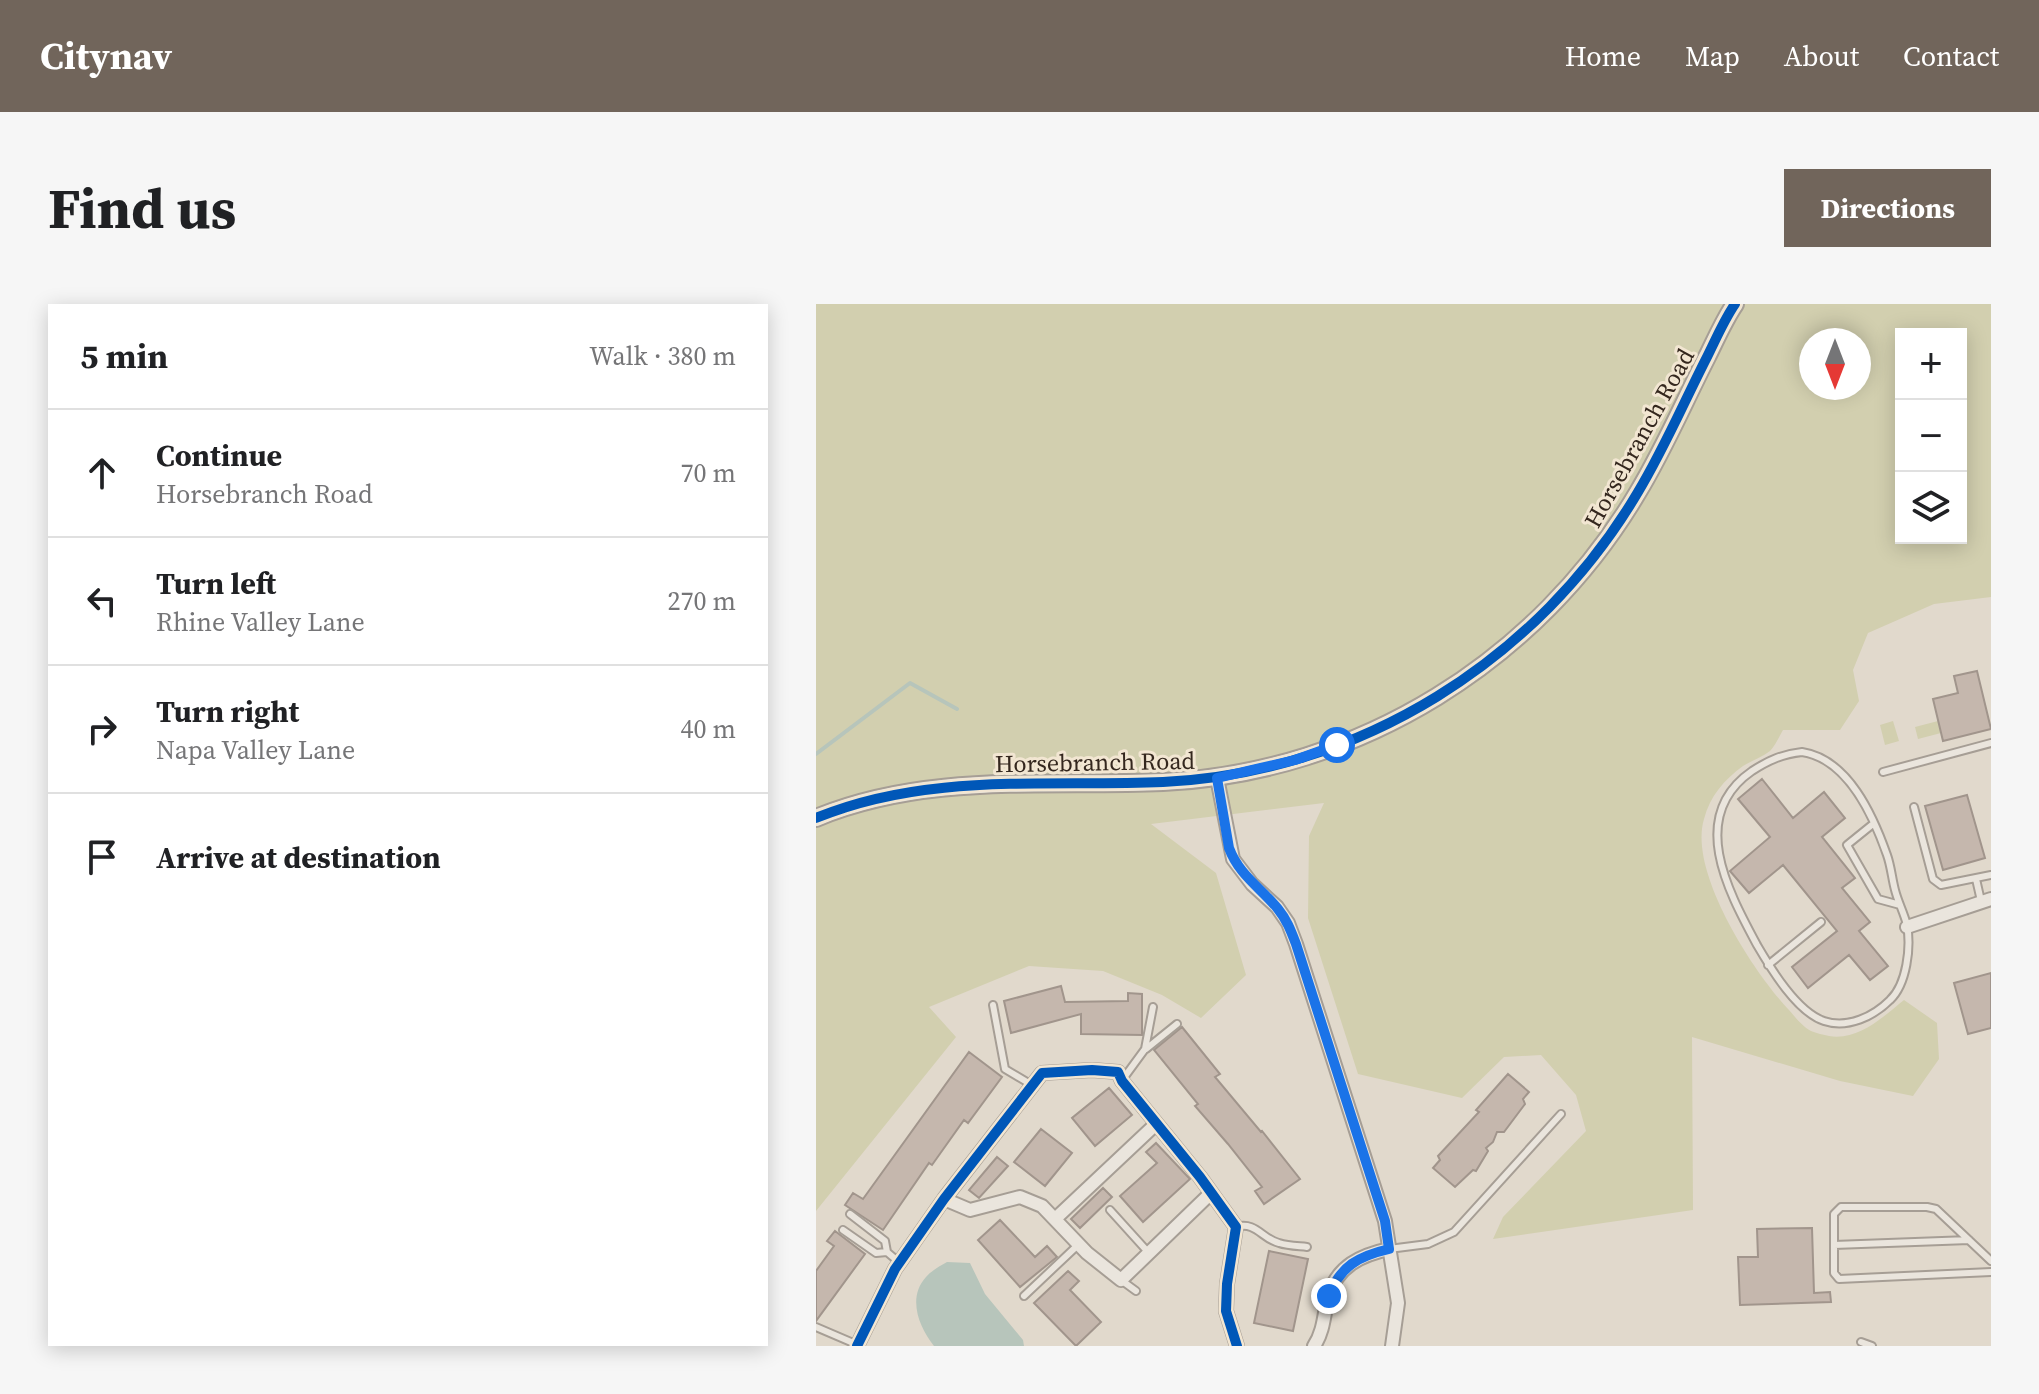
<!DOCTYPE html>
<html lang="en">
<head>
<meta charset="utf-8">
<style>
	:root { --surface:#fff; --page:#f6f6f6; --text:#202124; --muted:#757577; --line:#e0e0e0; --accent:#71655b }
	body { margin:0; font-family:"Source Serif 4",serif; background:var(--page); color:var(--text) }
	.controls { position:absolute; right:24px; top:24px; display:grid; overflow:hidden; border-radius:0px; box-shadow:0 4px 20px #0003 }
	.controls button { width:72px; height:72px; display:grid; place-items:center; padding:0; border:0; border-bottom:2px solid var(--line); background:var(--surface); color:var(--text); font:40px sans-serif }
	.compass { position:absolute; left:983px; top:24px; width:72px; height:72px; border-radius:50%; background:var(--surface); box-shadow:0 4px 20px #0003; rotate:180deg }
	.stop { position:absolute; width:24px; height:24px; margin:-18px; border:6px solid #1a73e8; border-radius:50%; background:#fff }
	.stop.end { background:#1a73e8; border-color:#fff; box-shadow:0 2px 8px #0008 }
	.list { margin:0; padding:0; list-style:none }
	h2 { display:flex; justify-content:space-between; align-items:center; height:104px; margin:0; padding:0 32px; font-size:34px }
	h2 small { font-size:26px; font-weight:400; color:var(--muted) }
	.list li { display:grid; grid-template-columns:52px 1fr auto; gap:24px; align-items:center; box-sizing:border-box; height:128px; padding:0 32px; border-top:2px solid var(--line) }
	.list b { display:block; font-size:30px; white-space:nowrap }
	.list p { margin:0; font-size:26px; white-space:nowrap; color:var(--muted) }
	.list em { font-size:26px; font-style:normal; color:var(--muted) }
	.icon { flex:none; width:44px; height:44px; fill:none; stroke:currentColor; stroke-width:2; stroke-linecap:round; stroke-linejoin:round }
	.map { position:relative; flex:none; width:1175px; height:1042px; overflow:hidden; border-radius:0px }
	header { display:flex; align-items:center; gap:48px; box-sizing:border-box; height:112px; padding:0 40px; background:var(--accent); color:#fff }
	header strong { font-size:38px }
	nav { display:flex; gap:44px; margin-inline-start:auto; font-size:28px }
	.intro { display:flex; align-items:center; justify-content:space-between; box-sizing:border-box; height:192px; padding:0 48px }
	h1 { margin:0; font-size:56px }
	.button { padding:20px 36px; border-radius:0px; background:var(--accent); color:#fff; font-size:28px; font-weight:700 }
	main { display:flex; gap:48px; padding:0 48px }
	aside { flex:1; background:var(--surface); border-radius:0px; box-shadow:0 4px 20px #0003 }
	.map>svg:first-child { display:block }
</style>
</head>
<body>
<header>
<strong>Citynav</strong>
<nav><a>Home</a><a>Map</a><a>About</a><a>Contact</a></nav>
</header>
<div class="intro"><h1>Find us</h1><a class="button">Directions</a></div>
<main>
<aside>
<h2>5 min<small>Walk · 380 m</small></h2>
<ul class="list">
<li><svg class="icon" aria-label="ahead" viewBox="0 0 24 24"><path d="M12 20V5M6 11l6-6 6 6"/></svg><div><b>Continue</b><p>Horsebranch Road</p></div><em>70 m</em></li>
<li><svg class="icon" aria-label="left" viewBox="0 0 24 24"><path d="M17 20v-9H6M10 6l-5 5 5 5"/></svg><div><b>Turn left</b><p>Rhine Valley Lane</p></div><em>270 m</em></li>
<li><svg class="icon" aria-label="right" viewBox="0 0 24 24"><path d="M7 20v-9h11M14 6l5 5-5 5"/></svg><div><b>Turn right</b><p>Napa Valley Lane</p></div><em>40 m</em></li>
<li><svg class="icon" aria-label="arrive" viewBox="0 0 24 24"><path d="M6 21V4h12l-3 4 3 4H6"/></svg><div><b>Arrive at destination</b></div></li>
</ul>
</aside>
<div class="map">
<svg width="1175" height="1042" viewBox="0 0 1175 1042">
	<rect width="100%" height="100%" fill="#e1d9cc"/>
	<path fill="#d2cfaf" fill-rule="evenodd" d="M 0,0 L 1175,0 L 1175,293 L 1118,300 L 1052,329 L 1037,366 L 1043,397 L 1024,426 L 967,426 C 963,433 959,442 954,447 C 946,453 935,457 927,462 C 908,476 894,492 888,515 C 872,568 938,669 973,706 C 979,713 987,723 995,727 C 1000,729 1008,731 1013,732 C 1042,737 1067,713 1088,696 L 1121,719 L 1123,755 L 1097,792 L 1024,777 L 876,733 L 877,906 L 677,935 L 687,913 L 770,827 L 760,791 L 725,751 L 688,753 L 646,794 L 542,770 L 492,614 L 493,532 L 508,499 L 335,520 L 400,569 L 430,671 L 385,714 L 346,691 L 287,667 L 213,662 L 113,703 L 140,733 L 0,907 ZM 1085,30 L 1145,30 L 1145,234 L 1085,234 ZM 995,36 L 1043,36 L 1043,84 L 995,84 Z
		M 1077,417 L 1083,437 L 1069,441 L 1064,421 Z
		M 1122,417 L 1125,429 L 1102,435 L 1099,423 Z"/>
	<path fill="#b7c5bb" d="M 131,958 L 154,959 L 169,990 L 207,1036 L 208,1042 L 118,1042 C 103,1023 91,994 110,973 C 115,967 124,962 131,958 Z"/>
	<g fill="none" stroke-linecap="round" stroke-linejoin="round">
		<path stroke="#b7c5bb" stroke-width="4" d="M 0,450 L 94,379 L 141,405"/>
	</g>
	<path fill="#c5b7ad" stroke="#a1958c" stroke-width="2" d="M 1161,367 L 1175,425 L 1127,437 L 1117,395 L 1142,389 L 1138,372 Z
		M 946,475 L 977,514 L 1008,488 L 1029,514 L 1006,533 L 1039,574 L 1026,584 L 1054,618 L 1043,627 L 1072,662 L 1054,676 L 1033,651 L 992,684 L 976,663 L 1021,627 L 967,561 L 933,589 L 914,567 L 954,533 L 922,495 Z
		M 1151,491 L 1169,554 L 1127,566 L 1109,502 Z
		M 1175,669 L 1175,724 L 1152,730 L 1138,679 Z
		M 245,682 L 249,698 L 312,697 L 312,689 L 326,690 L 326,731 L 265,730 L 265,710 L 195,729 L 188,697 Z
		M 366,723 L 404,770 L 399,773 L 445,828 L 446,827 L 484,875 L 448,900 L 439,887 L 446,883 L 412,840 L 379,802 L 382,800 L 338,746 Z
		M 153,748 L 186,773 L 152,819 L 148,816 L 116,861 L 113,859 L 67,926 L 29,901 L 37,889 L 47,895 Z
		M 692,770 L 713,788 L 707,795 L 709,800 L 688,828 L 681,828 L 677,838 L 670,844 L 672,847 L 660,867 L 657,866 L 639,883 L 617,864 L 624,856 L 622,852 L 663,808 L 660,806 Z
		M 293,784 L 316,811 L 279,842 L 256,814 Z
		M 225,825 L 256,849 L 229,882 L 198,858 Z
		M 340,839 L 374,875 L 327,918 L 304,892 L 341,859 L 330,848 Z
		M 181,853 L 192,862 L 163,894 L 153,886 Z
		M 287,884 L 296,893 L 264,924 L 255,915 Z
		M 184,916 L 219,953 L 231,942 L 241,953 L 204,983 L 162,936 Z
		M 996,924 L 998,989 L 1014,988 L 1015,998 L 924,1001 L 922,953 L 942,953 L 941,925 Z
		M 19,927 L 49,950 L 0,1017 L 0,967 L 18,942 L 11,937 Z
		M 453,947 L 492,955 L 477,1027 L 438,1019 Z
		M 252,967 L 263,977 L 254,986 L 285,1018 L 260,1042 L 218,999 Z"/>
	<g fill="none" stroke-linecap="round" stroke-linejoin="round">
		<g stroke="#a69e95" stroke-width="10">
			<path id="service" d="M 986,448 C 1032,455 1057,511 1071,551 C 1075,562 1076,575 1079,586 C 1082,598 1088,609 1091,621 C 1095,643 1091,680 1074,696 C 1058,712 1032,725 1008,717 C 981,708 955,665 941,641 C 912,587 871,512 936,467 C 953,456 967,450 986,448 Z
				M 1067,468 L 1175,439
				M 1098,503 L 1117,575 L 1125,581 L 1175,571
				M 1057,520 L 1031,541 L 1062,595 L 1084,601
				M 1160,575 L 1165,597
				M 952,661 L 1005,618
				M 177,701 L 189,765 L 216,781
				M 330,745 L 361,720
				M 307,775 L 329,745 L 337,703
				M 294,906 L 332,948
				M 34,910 L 69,937 L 71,948 L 84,959
				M 420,923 C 440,917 446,935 463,939 C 472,942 482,942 491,943
				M 27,926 L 60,949 L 71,948
				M 1018,941 L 1153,936
				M 573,945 L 612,940 L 638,928 L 745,810
				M 1175,957 L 1120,905 L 1111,903 L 1025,903 L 1018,910 L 1018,969 L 1023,975 L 1175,968
				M 305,976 L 320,987
				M 208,992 L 263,940
				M 0,1023 L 42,1041
				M 1045,1038 L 1056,1042"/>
		</g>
		<g stroke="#a69e95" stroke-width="16">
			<path id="minor" d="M 401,474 L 417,555 L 436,580 L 461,603 L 472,619 L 480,640 L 569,917 L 582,999 L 576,1042
				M 1091,623 L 1175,595
				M 128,895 L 154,906 L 204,893 L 226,902 L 271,949 L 305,976 L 395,889
				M 239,915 L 340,820
				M 41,1042 L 79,965 L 128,895 L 226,769 L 276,766 L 302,768 L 306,777 L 384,873 L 420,923 L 411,980 L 410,1007 L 421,1042
				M 498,1042 C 508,1027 508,1010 512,993 C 521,962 545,951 573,945"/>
		</g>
		<g stroke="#a69e95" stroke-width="20">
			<path id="tertiary" d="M 0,514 C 111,468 230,483 347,478 C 543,469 723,356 822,188 C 848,145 868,98 891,53 C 900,35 908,16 919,0"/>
		</g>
		<use href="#service" stroke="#eae5dd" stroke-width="6"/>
		<use href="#minor" stroke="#eae5dd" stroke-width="12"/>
		<use href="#tertiary" stroke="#eae5dd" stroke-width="16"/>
		<g stroke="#f2e6d2" stroke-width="15">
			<path id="cycleway" d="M 0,514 C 111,468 230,483 347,478 C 543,469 723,356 822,188 C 848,145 868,98 891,53 C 900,35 908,16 919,0
				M 41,1042 L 79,965 L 128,895 L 226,769 L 276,766 L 302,768 L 306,777 L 384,873 L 420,923 L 411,980 L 410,1007 L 421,1042"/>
		</g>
		<use href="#cycleway" stroke="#0057b8" stroke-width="10"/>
	</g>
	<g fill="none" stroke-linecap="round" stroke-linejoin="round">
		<path stroke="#1a73e8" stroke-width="10" d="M 513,992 C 524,962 543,952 573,945 L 569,917 L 480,640 C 475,627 471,616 462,605 C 445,584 423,571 413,544 L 401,474 L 479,456 L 521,441"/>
	</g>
	<g text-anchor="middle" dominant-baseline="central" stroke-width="6" stroke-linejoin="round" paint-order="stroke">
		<g font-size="24" fill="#34271e" stroke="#f2e6d2">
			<text transform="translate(823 134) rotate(-61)">Horsebranch Road</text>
			<text transform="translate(279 458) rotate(-1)">Horsebranch Road</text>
		</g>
	</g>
</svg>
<div class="controls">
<button>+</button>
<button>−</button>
<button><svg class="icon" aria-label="layers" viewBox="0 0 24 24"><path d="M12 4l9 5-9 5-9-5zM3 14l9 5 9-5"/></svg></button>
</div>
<svg class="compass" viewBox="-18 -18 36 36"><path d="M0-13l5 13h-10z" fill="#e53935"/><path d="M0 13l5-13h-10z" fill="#757577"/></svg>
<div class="stop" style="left:521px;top:441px"></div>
<div class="stop end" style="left:513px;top:992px"></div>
</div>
</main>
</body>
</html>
